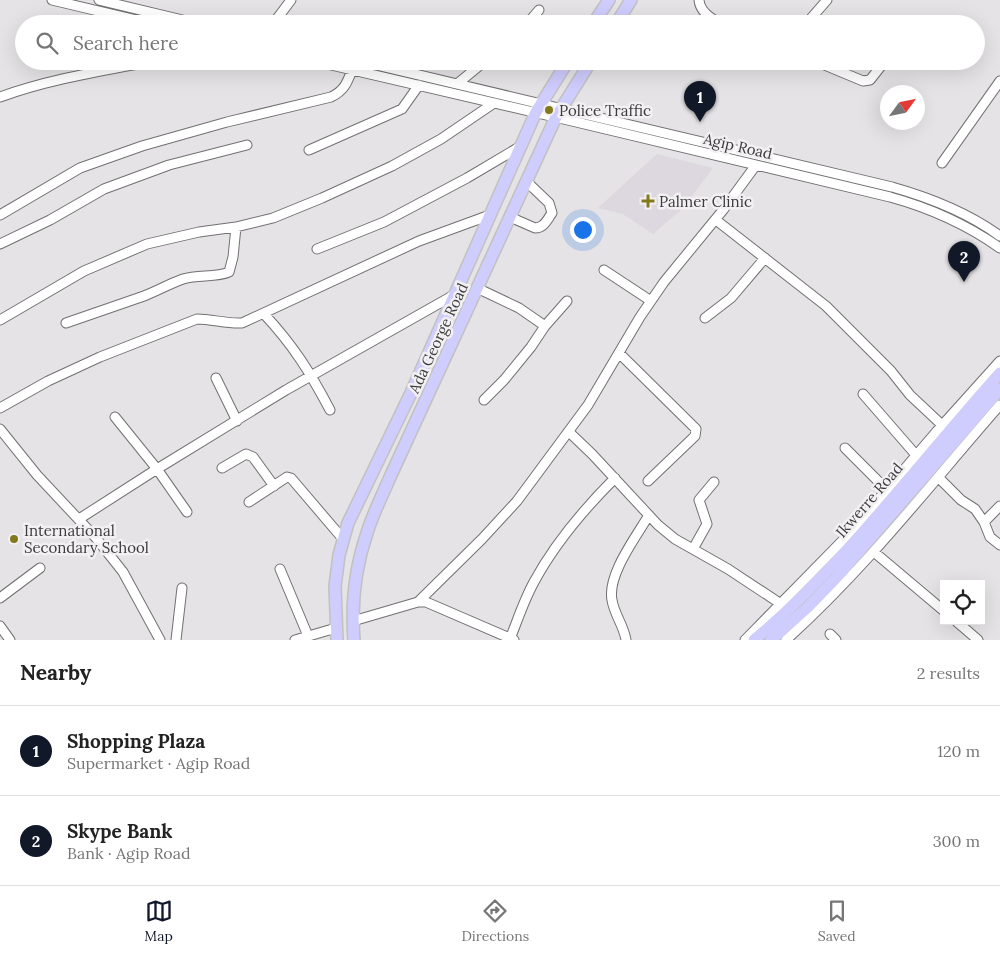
<!DOCTYPE html>
<html lang="en">
<head>
<meta charset="utf-8">
<style>
	:root { --surface:#fff; --page:#f6f6f6; --text:#222; --muted:#767676; --line:#e0e0e0; --accent:#111827 }
	body { margin:0; font-family:Lora,serif; background:var(--page); color:var(--text) }
	.controls { position:absolute; right:15px; bottom:15px; display:grid; overflow:hidden; border-radius:0px; box-shadow:0 5px 20px #0002 }
	.controls button { width:45px; height:45px; display:grid; place-items:center; padding:0; border:0; border-bottom:1px solid var(--line); background:var(--surface); color:var(--text); font:25px sans-serif }
	.compass { position:absolute; left:880px; top:85px; width:45px; height:45px; border-radius:50%; background:var(--surface); box-shadow:0 5px 20px #0002; rotate:57deg }
	.you { position:absolute; left:582px; top:229px; width:18px; height:18px; margin:-12px; border:4px solid #fff; border-radius:50%; background:#1a73e8; box-shadow:0 0 0 8px #1a73e833 }
	.badge { display:grid; place-items:center; width:32px; height:32px; border-radius:50%; background:var(--accent); color:#fff; font-size:16px; font-weight:700 }
	.pin { position:absolute; translate:-50% -41px; filter:drop-shadow(0 1px 2px #0008) }
	.pin::after { content:''; position:absolute; top:26px; width:18px; height:15px; background:inherit; clip-path:polygon(0 0,100% 0,50% 100%) }
	.list { margin:0; padding:0; list-style:none }
	h2 { display:flex; justify-content:space-between; align-items:center; height:65px; margin:0; padding:0 20px; font-size:21px }
	h2 small { font-size:16px; font-weight:400; color:var(--muted) }
	.list li { display:grid; grid-template-columns:32px 1fr auto; gap:15px; align-items:center; box-sizing:border-box; height:90px; padding:0 20px; border-top:1px solid var(--line) }
	.list b { display:block; font-size:19px; white-space:nowrap }
	.list p { margin:0; font-size:16px; white-space:nowrap; color:var(--muted) }
	.list em { font-size:16px; font-style:normal; color:var(--muted) }
	.icon { flex:none; width:28px; height:28px; fill:none; stroke:currentColor; stroke-width:2; stroke-linecap:round; stroke-linejoin:round }
	.map { position:relative; flex:none; width:1000px; height:640px; overflow:hidden }
	.search { position:absolute; background:var(--surface); box-shadow:0 5px 20px #0002; left:15px; right:15px; top:15px; height:55px; display:flex; align-items:center; gap:12px; box-sizing:border-box; padding:0 18px; border-radius:28px; color:var(--muted); font-size:19px }
	.sheet { height:245px; background:var(--surface) }
	nav { display:flex; justify-content:space-around; align-items:center; box-sizing:border-box; height:70px; border-top:1px solid var(--line); background:var(--surface); font-size:14px; color:var(--muted) }
	nav a { display:grid; justify-items:center; gap:2px }
	nav .on { color:var(--accent) }
	.map>svg:first-child { display:block }
</style>
</head>
<body>
<div class="map">
<svg width="1000" height="640" viewBox="0 0 1000 640">
	<rect width="100%" height="100%" fill="#e5e3e5"/>
	<path fill="#ddd7e0" d="M 657,154 L 713,168 L 682,209 L 653,234 L 623,214 L 598,208 Z"/>
	<g fill="none" stroke-linecap="round" stroke-linejoin="round">
		<g stroke="#727072" stroke-width="11">
			<path id="minor" d="M 52,0 L 153,24
				M 99,0 L 199,24
				M 699,0 C 700,12 711,19 722,24
				M 273,24 L 291,0
				M 527,24 L 539,10
				M 806,24 L 827,0
				M 314,61 L 572,121 L 890,197 C 930,208 966,224 1000,248
				M 360,61 L 892,187 C 931,198 967,212 1000,236
				M 815,61 L 863,81 L 870,80 L 885,61
				M 457,84 L 485,61
				M 0,97 C 49,79 102,71 153,61
				M 309,150 L 402,109 L 419,85
				M 942,163 L 1000,81
				M 0,215 L 80,168 L 142,146 L 227,122 L 331,97 C 344,91 347,83 352,70
				M 510,217 L 535,228 C 544,228 547,220 552,213 L 549,203 L 526,181
				M 716,220 L 826,306 L 891,371 L 910,395 L 942,425
				M 0,244 L 50,220 L 104,189 L 169,165 L 247,145
				M 317,249 L 384,222 L 467,178 L 521,146
				M 604,270 L 651,301
				M 477,288 L 519,308 L 545,326
				M 264,314 C 293,345 310,372 330,410
				M 705,318 L 731,298 L 765,258
				M 0,320 L 84,271 L 147,244 L 199,232 L 236,227 L 273,218 L 322,198 L 392,166 L 441,139 L 494,103
				M 66,323 C 92,314 118,305 144,296 C 157,291 169,284 183,279 C 198,274 216,278 229,272 L 233,257 L 236,227
				M 619,353 L 696,429 L 695,436 L 648,481
				M 216,378 L 237,421
				M 863,394 L 916,455
				M 484,400 L 504,380 L 531,347 L 545,326 L 567,301
				M 0,408 L 48,381 L 100,357 L 197,319 C 212,319 227,324 242,323 L 419,241 L 490,215
				M 115,417 L 157,469 L 187,512
				M 0,429 L 37,475 L 96,538 L 123,572 L 160,640
				M 569,432 L 592,454 L 658,525 L 675,539 L 728,569 L 781,604
				M 845,448 L 887,490
				M 222,468 L 246,454 L 253,457 L 274,486
				M 938,477 L 961,500 L 975,509 L 984,522 L 990,537 L 1000,545
				M 249,502 L 287,477 L 291,478 L 343,539
				M 79,519 L 157,469 L 286,390 L 454,295
				M 984,522 L 1000,506
				M 693,549 L 707,524 L 699,500 L 714,482
				M 874,552 L 944,611
				M 280,569 L 308,636
				M 0,598 L 40,568
				M 418,602 L 482,539 L 517,501 L 588,405 L 640,317 L 664,282 L 723,210 L 756,165
				M 353,621 L 418,602 L 426,602 L 514,640
				M 956,621 L 978,640
				M 0,626 L 10,640
				M 830,634 L 836,640
				M 510,639 C 518,619 524,600 534,582 C 555,543 584,509 615,478
				M 176,640 L 182,588
				M 295,640 L 336,628
				M 626,640 C 624,626 614,614 612,600 C 607,575 636,537 649,515
				M 745,640 L 848,535 L 937,431 L 1000,361
				M 786,640 C 865,569 930,485 1000,405"/>
		</g>
		<g stroke="#c1c1c1" stroke-width="14">
			<path id="major" d="M 593,24 L 609,0
				M 616,24 L 631,0
				M 337,640 L 335,586 L 339,555 L 348,523 L 410,395 L 536,112 L 568,61
				M 354,640 C 351,603 355,568 367,533 C 373,513 383,494 391,475 L 556,117 L 591,61
				M 754,640 C 847,562 919,463 1000,373
				M 771,640 L 808,607 L 836,578 L 1000,389"/>
		</g>
		<use href="#minor" stroke="#fff" stroke-width="9"/>
		<use href="#major" stroke="#cfccfe" stroke-width="11"/>
	</g>
	<g fill="#82791d" stroke="#f2f0f3" stroke-width="2">
		<circle cx="549" cy="110" r="5"/>
		<path d="M645.5 193.5h5v5h5v5h-5v5h-5v-5h-5v-5h5z"/>
		<circle cx="14" cy="539" r="5"/>
	</g>
	<g text-anchor="middle" dominant-baseline="central" stroke-width="5" stroke-linejoin="round" paint-order="stroke">
		<g font-size="15" fill="#3d3c3d" stroke="#f2f0f3" text-anchor="start">
			<text x="559" y="110">Police Traffic</text>
			<text x="659" y="201">Palmer Clinic</text>
			<text x="24" y="530">International<tspan x="24" dy="17">Secondary School</tspan></text>
		</g>
		<g font-size="15" fill="#3d3c3d" stroke="#f2f0f3">
			<text transform="translate(738 146) rotate(13)">Agip Road</text>
			<text transform="translate(438 338) rotate(-65)">Ada George Road</text>
			<text transform="translate(869 500) rotate(-49)">Ikwerre Road</text>
		</g>
	</g>
</svg>
<div class="controls">
<button><svg class="icon" aria-label="locate" viewBox="0 0 24 24"><circle cx="12" cy="12" r="6"/><path d="M12 2v4M12 18v4M2 12h4M18 12h4"/></svg></button>
</div>
<svg class="compass" viewBox="-18 -18 36 36"><path d="M0-13l5 13h-10z" fill="#e53935"/><path d="M0 13l5-13h-10z" fill="#767676"/></svg>
<div class="you"></div>
<div class="pin badge" style="left:700px;top:122px">1</div>
<div class="pin badge" style="left:964px;top:282px">2</div>
<div class="search"><svg class="icon" aria-label="search" viewBox="0 0 24 24"><circle cx="10" cy="10" r="6"/><path d="M15 15l6 6"/></svg>Search here</div>
</div>
<section class="sheet">
<h2>Nearby<small>2 results</small></h2>
<ul class="list">
<li><span class="badge">1</span><div><b>Shopping Plaza</b><p>Supermarket · Agip Road</p></div><em>120 m</em></li>
<li><span class="badge">2</span><div><b>Skype Bank</b><p>Bank · Agip Road</p></div><em>300 m</em></li>
</ul>
</section>
<nav>
<a class="on"><svg class="icon" aria-label="map" viewBox="0 0 24 24"><path d="M3 6l6-2 6 2 6-2v14l-6 2-6-2-6 2zM9 4v14M15 6v14"/></svg>Map</a>
<a><svg class="icon" aria-label="directions" viewBox="0 0 24 24"><path d="M12 3l9 9-9 9-9-9zM9 14v-3h6M13 9l2 2-2 2"/></svg>Directions</a>
<a><svg class="icon" aria-label="saved" viewBox="0 0 24 24"><path d="M7 4h10v16l-5-4-5 4z"/></svg>Saved</a>
</nav>
</body>
</html>
